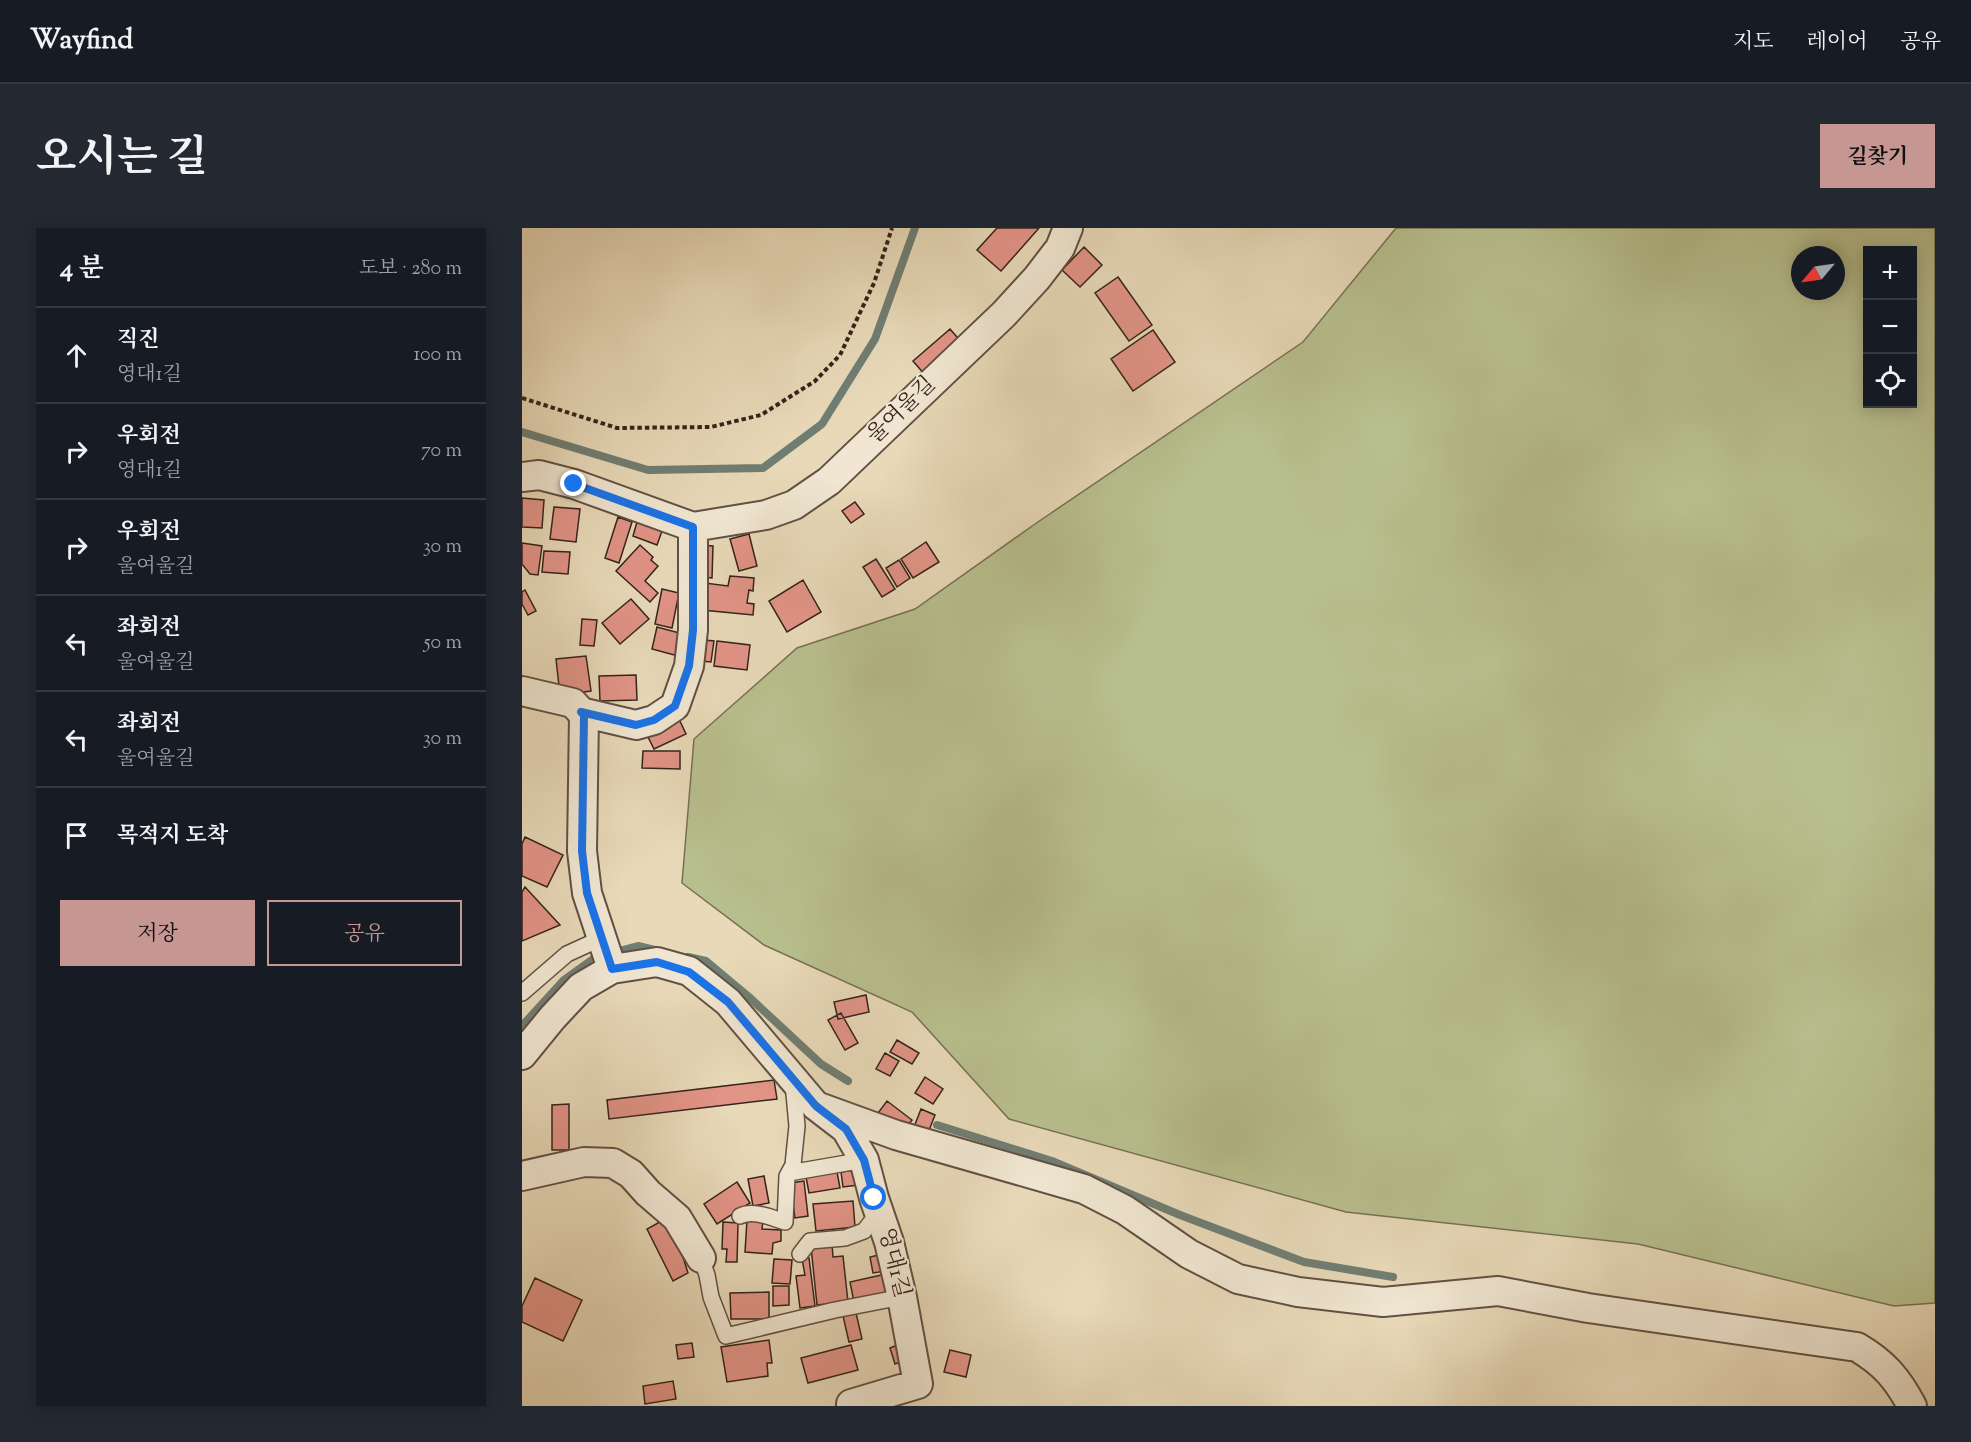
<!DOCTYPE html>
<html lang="ko">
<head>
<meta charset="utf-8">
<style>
	:root { --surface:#171b24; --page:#242831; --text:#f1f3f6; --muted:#9ea1a6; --line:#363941; --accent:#c59692 }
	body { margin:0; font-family:"Sorts Mill Goudy","Noto Serif KR",serif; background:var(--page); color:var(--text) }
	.controls { position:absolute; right:18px; top:18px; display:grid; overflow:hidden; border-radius:0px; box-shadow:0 3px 15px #0003 }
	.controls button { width:54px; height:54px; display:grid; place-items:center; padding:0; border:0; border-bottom:2px solid var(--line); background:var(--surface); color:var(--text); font:30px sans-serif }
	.compass { position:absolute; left:1269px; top:18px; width:54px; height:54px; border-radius:50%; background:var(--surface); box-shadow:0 3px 15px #0003; rotate:241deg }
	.stop { position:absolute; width:18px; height:18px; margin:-14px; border:4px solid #1a73e8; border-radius:50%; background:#fff }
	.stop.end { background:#1a73e8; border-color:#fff; box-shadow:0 2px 6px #0008 }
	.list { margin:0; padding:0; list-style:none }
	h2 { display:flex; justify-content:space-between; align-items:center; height:78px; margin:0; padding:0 24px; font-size:26px }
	h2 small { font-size:20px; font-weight:400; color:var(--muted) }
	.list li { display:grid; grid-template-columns:39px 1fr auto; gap:18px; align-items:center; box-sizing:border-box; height:96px; padding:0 24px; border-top:2px solid var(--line) }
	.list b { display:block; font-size:22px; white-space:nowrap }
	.list p { margin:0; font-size:20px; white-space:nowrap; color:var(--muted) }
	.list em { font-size:20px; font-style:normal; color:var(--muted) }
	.actions { display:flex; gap:12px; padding:18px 24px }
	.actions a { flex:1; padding:14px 0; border:2px solid var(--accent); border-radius:0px; text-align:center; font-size:21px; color:var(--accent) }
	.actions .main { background:var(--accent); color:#111 }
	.icon { flex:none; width:33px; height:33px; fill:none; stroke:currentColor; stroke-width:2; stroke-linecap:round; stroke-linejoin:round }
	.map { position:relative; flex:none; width:1413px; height:1178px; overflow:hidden; border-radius:0px }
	header { display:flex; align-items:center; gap:36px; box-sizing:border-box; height:84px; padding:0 30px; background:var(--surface); border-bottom:2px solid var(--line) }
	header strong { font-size:28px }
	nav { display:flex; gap:33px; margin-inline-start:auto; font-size:21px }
	.intro { display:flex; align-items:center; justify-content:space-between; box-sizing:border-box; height:144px; padding:0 36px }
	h1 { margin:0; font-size:42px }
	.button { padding:15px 27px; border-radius:0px; background:var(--accent); color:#111; font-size:21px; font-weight:700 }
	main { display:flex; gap:36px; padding:0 36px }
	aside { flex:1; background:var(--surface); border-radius:0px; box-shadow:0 3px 15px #0003 }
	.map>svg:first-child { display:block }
</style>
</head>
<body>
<header>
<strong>Wayfind</strong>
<nav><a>지도</a><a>레이어</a><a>공유</a></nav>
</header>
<div class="intro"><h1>오시는 길</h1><a class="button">길찾기</a></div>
<main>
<aside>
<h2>4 분<small>도보 · 280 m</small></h2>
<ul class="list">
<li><svg class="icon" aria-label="ahead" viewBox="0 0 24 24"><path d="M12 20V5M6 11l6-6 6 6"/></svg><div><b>직진</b><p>영대1길</p></div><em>100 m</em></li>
<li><svg class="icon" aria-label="right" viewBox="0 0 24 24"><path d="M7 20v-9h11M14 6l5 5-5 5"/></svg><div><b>우회전</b><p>영대1길</p></div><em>70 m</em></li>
<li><svg class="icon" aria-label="right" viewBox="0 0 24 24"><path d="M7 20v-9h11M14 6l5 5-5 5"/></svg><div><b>우회전</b><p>울여울길</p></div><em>30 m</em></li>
<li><svg class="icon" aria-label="left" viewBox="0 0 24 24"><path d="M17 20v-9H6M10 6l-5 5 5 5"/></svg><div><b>좌회전</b><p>울여울길</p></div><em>50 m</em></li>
<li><svg class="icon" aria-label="left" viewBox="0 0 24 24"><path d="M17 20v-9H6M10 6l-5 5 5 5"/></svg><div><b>좌회전</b><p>울여울길</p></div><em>30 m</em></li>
<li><svg class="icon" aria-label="arrive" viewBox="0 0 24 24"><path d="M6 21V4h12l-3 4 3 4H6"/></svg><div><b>목적지 도착</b></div></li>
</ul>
<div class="actions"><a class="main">저장</a><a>공유</a></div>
</aside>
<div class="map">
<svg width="1413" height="1178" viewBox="0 0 1413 1178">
	<rect width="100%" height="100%" fill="#e8d9b8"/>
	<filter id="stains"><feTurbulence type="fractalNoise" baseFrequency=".00333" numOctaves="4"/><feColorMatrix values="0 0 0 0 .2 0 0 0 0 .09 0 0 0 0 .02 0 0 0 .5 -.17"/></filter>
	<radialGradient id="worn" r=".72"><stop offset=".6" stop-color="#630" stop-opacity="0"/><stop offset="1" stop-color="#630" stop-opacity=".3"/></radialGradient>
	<path fill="#b8bf8e" stroke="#777155" stroke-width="1.5" fill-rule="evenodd" d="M 874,0 L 1413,0 L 1413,1075 L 1372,1078 L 1116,1016 L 824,984 L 487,891 L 390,784 L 242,717 L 160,655 L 172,511 L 275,420 L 393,381 L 513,296 L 781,114 ZM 1390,22 L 1390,176 L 1346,176 L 1346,22 ZM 1278,27 L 1314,27 L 1314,63 L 1278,63 Z"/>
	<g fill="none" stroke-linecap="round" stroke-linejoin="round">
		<path stroke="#707e73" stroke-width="8" d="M 0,204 L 126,242 L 241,240 L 300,196 L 353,111 L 393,0
			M 166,729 L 184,733 L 227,769 L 299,836 L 326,853
			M 0,798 L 42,752 L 74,729 L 116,718 L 137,723
			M 415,897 L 530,933 L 658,987 L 782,1034 L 871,1049"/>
	</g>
	<path fill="#e29487" stroke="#36231c" stroke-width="1.5" d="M 475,0 L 517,0 L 479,43 L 455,22 Z
		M 562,19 L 580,37 L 558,59 L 540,42 Z
		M 596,49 L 630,97 L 607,113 L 573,65 Z
		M 428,101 L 441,116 L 404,148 L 391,133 Z
		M 631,102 L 653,134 L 611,163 L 589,131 Z
		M 0,270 L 22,272 L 20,300 L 0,299 Z
		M 333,274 L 342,286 L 329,295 L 320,283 Z
		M 32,279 L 58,281 L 54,314 L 28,311 Z
		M 96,289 L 110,294 L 97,335 L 83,330 Z
		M 115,294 L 140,303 L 135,317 L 111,308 Z
		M 227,306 L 235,338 L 217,343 L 208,311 Z
		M 404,314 L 417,334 L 391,350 L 379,331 Z
		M 0,315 L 20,318 L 16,347 L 8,346 L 0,336 Z
		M 118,317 L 131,329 L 129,332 L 136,338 L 123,353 L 136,365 L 128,374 L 94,343 Z
		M 177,317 L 191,318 L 190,350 L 176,349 Z
		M 22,323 L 48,324 L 46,346 L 20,344 Z
		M 354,331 L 373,361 L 360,369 L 341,339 Z
		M 377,332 L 388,350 L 375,359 L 364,340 Z
		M 208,348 L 232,350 L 231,363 L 227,362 L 225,375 L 232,376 L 231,387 L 180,382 L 183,355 L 206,358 Z
		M 281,352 L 299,384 L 265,404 L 247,373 Z
		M 140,361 L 157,365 L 150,400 L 133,396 Z
		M 3,362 L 14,383 L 6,387 L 0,376 L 0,364 Z
		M 109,371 L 127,391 L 98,416 L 80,395 Z
		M 60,391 L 75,392 L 72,418 L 58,417 Z
		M 135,399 L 165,407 L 160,429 L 130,421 Z
		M 182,412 L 192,413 L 189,434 L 179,433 Z
		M 195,413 L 228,417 L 225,442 L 192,438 Z
		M 64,428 L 69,463 L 38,467 L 34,431 Z
		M 114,447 L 115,472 L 78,473 L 77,448 Z
		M 157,491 L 164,506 L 132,521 L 125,507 Z
		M 121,523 L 158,523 L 158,541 L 120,540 Z
		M 3,609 L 41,627 L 25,659 L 0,648 L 0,616 Z
		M 3,659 L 38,697 L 0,713 L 0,664 Z
		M 344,767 L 347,784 L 316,791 L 312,774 Z
		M 319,785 L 336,815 L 323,822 L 306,792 Z
		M 375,812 L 397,825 L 390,836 L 368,824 Z
		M 363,825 L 377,833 L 368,848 L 354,841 Z
		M 403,849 L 421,861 L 411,876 L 393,865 Z
		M 252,852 L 255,871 L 87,891 L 85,872 Z
		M 365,873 L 390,892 L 380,904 L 356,885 Z
		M 47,876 L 47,922 L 30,922 L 30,877 Z
		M 399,881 L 413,887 L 404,910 L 390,904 Z
		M 333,942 L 336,957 L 321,959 L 319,944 Z
		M 315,944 L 318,960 L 287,965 L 284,949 Z
		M 242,948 L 247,975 L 231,978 L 226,951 Z
		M 282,953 L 286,988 L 273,990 L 268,955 Z
		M 215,954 L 228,975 L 195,996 L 182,976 Z
		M 331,973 L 333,999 L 294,1003 L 291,976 Z
		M 145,990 L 154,1007 L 166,1045 L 151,1053 L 125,1001 Z
		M 225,992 L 241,993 L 240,1001 L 259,1002 L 259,1013 L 251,1015 L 250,1026 L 223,1024 Z
		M 201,994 L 216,995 L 215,1034 L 204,1034 L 205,1021 L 200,1021 Z
		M 310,1016 L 311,1029 L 321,1028 L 326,1074 L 295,1077 L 289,1019 Z
		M 361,1026 L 364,1043 L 351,1045 L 348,1029 Z
		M 287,1030 L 293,1078 L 278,1080 L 274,1048 L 283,1047 L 280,1031 Z
		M 252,1031 L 270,1032 L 268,1056 L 250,1055 Z
		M 364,1046 L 368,1067 L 332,1074 L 328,1054 Z
		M 13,1050 L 60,1072 L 41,1113 L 0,1094 L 0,1078 Z
		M 251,1058 L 267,1058 L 267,1077 L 251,1078 Z
		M 247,1064 L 247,1091 L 209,1091 L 208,1065 Z
		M 334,1085 L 340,1111 L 327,1114 L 321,1088 Z
		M 247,1112 L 250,1135 L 245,1135 L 246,1148 L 205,1154 L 199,1119 Z
		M 383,1114 L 389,1130 L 373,1136 L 368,1120 Z
		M 170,1115 L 172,1129 L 156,1131 L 154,1117 Z
		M 329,1117 L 336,1142 L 286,1155 L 279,1130 Z
		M 428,1122 L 449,1127 L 444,1149 L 422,1144 Z
		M 151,1153 L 154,1171 L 123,1176 L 121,1158 Z"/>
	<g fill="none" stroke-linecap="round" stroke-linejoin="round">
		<g stroke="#625043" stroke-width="18">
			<path id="service" d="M 0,765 L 45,726 L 80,710
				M 267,945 L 342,932
				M 218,988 C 231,981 250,990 263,994 L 265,948 L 271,937 L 275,898 L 271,855
				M 278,1026 L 288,1013 L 323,1010 L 342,1003 L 357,984
				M 179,1030 L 185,1047 L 189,1069 L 204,1108 L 313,1082 L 380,1069"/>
		</g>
		<g stroke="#625043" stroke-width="32">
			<path id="minor" d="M 0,249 L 17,247 L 52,256 L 171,299 L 244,287 L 272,277 L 307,253 L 482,86 L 515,50 L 538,20 L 546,0
				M 0,463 L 51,475 L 62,487 L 60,623 L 65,665 L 90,741
				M 59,484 L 114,497 L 132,492 L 153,478 L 167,438 L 171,402 L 171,299
				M 0,827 L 31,789 L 59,759 L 90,741 L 135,734 L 167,743 L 206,774 L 294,878 L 324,901 L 342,932 L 352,970 L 367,1014 L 380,1069 L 396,1156 L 329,1176
				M 294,878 L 374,907 L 562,961 L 603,982 L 667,1026 L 716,1051 L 776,1064 L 861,1074 L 976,1063 L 1066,1080 L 1335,1119 C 1362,1135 1375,1150 1390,1178
				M 0,948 L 62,934 L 91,935 L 109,946 L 126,965 L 155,990 L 179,1030"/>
		</g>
		<path stroke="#36231c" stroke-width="4" stroke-dasharray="4.5 3" stroke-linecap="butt" d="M 0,170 L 95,200 L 189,199 L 239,187 L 293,153 L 318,127 L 352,55 L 370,0"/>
		<use href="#service" stroke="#f0e6d1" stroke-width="15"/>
		<use href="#minor" stroke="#f0e6d1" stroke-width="28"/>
	</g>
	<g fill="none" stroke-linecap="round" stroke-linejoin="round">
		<path stroke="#1a73e8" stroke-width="8" d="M 52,256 L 171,299 L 171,402 L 167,438 L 153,478 L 132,492 L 114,497 L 59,484 L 62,487 L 60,623 L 65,665 L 90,741 L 135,734 L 167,744 L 206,774 L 294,878 L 324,901 L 342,932 L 352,970"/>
	</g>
	<g text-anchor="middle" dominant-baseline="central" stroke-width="4.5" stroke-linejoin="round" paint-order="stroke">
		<g font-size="22" fill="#36231c" stroke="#f0e6d1">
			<text transform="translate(380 183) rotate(-44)">울여울길</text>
			<text transform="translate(371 1035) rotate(76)">영대1길</text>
		</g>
	</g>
	<rect width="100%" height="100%" filter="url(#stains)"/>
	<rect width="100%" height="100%" fill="url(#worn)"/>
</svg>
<div class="controls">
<button>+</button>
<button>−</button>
<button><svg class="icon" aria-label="locate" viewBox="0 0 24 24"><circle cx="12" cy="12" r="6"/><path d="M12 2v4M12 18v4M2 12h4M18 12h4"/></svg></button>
</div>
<svg class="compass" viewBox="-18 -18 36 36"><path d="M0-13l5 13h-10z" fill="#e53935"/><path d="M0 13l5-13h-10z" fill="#9ea1a6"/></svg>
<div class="stop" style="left:352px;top:970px"></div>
<div class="stop end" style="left:52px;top:256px"></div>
</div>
</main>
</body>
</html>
